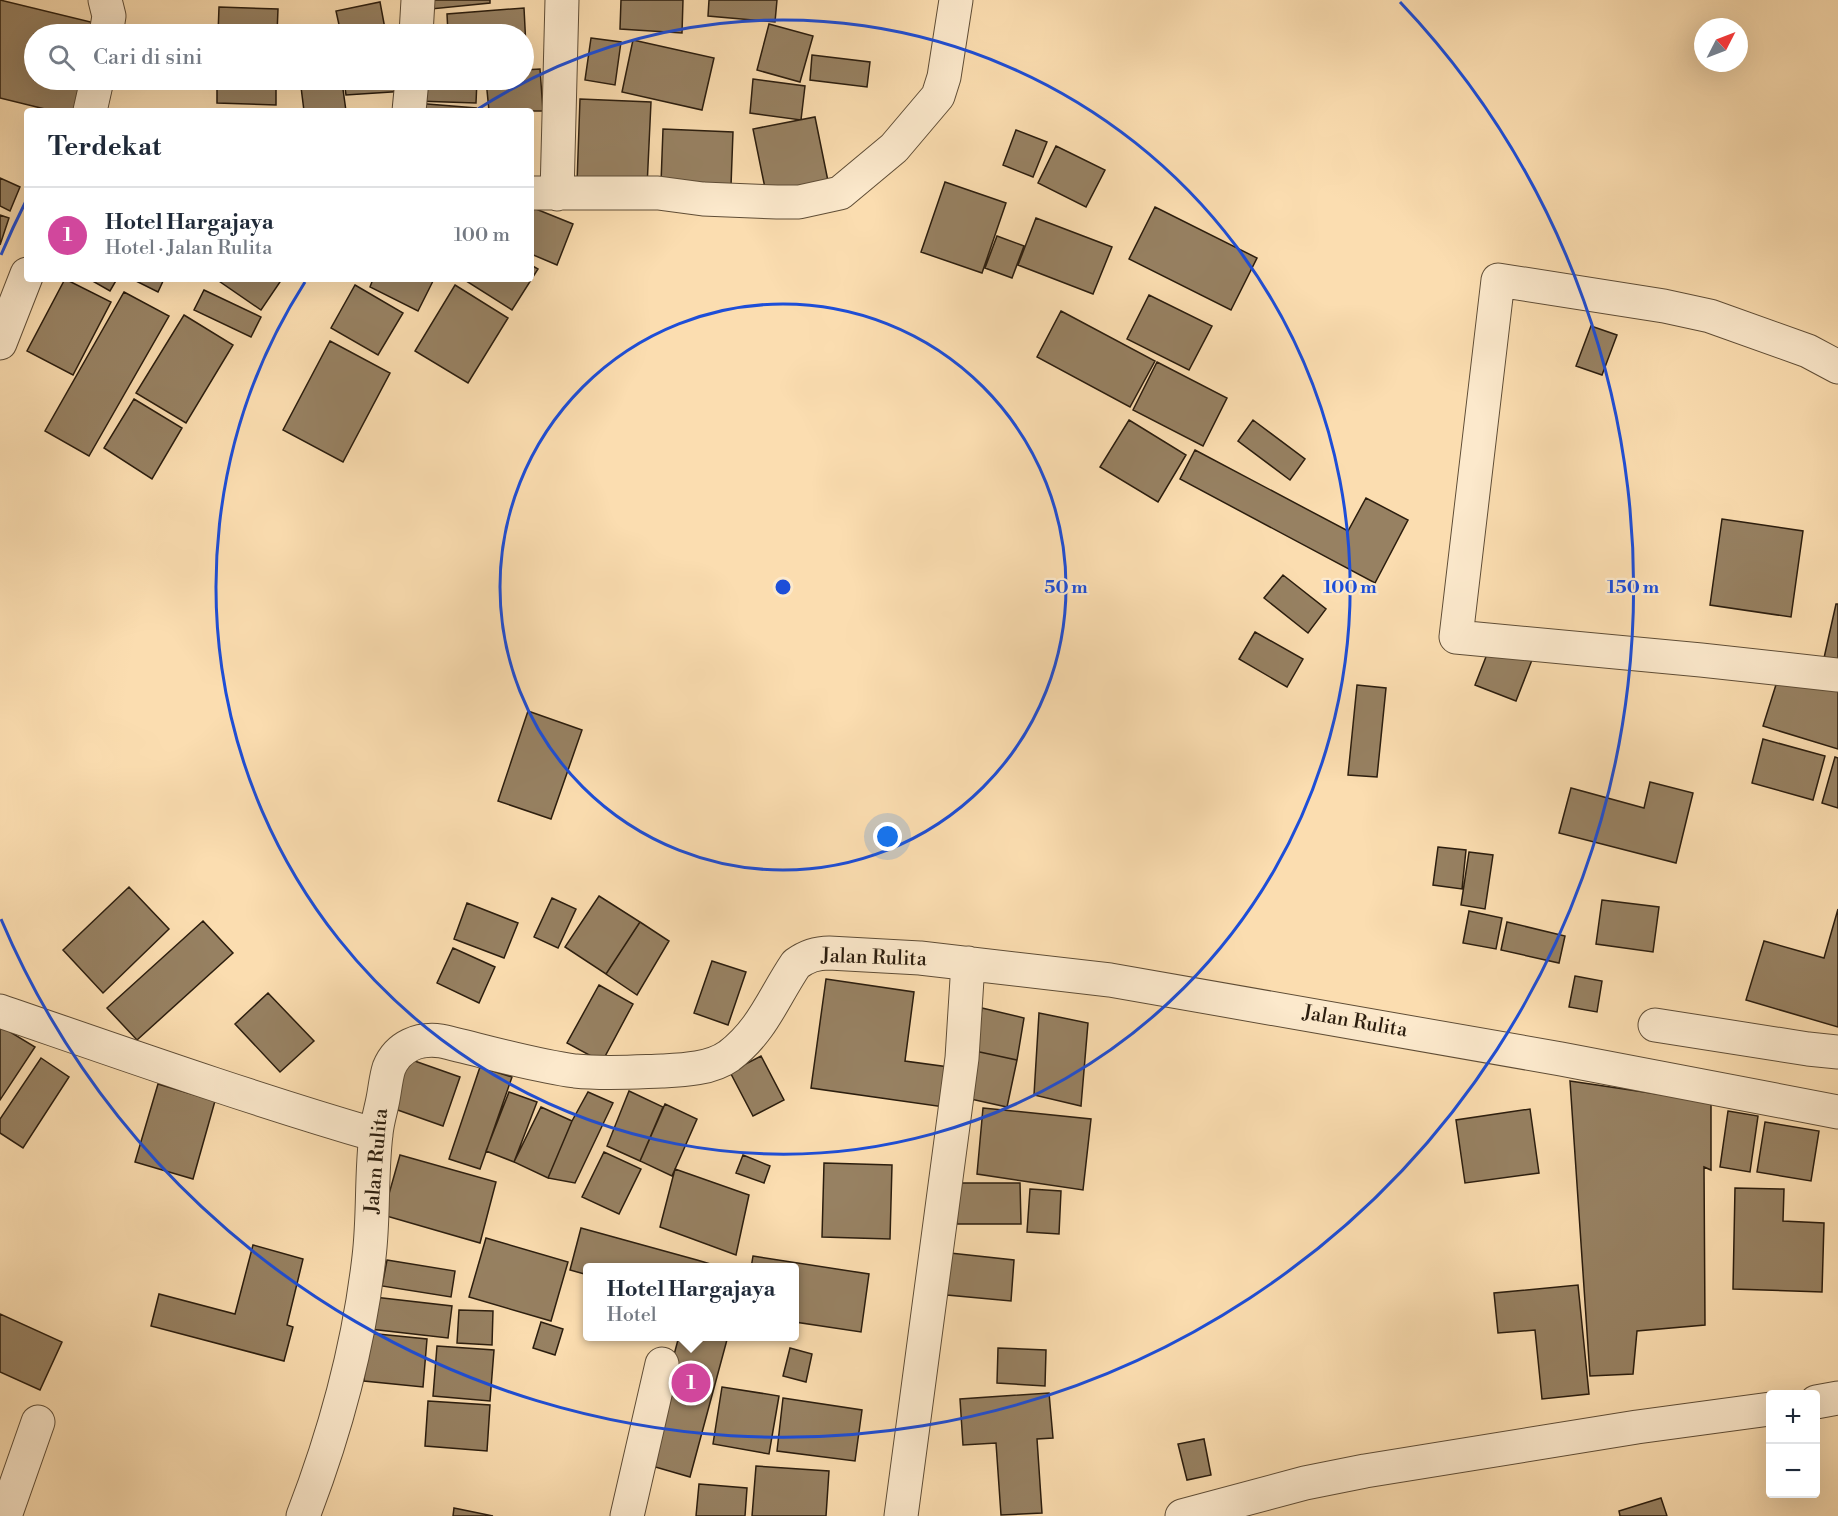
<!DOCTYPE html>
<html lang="id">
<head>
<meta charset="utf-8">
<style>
	:root { --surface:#fff; --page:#f2f2f3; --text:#1f2937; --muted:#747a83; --line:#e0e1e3; --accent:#d93025 }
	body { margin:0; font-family:"Libre Bodoni",serif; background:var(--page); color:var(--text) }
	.controls { position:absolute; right:18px; bottom:18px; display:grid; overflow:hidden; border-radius:6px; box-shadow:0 6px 24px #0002 }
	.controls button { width:54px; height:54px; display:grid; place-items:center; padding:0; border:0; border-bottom:2px solid var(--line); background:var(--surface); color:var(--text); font:30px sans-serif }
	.compass { position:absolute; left:1694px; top:18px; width:54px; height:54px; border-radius:50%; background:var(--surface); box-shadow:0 6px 24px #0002; rotate:48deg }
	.you { position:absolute; left:888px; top:837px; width:21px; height:21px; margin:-15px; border:4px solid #fff; border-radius:50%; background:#1a73e8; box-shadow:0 0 0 9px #1a73e833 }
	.badge { display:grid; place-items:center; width:39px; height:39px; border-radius:50%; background:var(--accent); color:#fff; font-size:20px; font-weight:700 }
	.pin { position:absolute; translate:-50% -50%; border:3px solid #fff; box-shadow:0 2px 6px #0006 }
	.popup { position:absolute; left:583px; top:1263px; width:216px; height:78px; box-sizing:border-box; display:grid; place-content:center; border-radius:6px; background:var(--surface); filter:drop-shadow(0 2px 4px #0005); font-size:20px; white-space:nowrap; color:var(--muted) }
	.popup b { font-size:22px; color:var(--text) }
	.popup::after { content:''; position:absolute; left:50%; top:100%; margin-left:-12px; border:12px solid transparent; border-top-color:var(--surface) }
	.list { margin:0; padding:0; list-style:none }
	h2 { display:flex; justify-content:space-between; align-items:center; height:78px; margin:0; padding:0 24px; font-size:26px }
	h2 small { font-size:20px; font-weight:400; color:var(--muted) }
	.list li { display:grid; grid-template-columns:39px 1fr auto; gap:18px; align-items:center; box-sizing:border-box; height:96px; padding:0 24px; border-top:2px solid var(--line) }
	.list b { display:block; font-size:22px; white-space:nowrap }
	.list p { margin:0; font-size:20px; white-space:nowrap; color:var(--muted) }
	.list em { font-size:20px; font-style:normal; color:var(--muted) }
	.icon { flex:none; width:33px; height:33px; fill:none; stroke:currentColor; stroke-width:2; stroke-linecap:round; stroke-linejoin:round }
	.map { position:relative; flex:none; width:1838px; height:1516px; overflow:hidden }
	.search { position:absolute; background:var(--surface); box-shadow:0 6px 24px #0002; left:24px; top:24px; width:510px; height:66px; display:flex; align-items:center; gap:15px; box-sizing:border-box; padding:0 21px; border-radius:33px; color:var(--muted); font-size:22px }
	.panel { position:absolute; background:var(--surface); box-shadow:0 6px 24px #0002; left:24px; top:108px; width:510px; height:174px; border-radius:6px }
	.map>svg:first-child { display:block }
</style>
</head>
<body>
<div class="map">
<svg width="1838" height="1516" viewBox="0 0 1838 1516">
	<rect width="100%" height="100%" fill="#fbddb0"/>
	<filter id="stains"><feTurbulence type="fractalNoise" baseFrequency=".00333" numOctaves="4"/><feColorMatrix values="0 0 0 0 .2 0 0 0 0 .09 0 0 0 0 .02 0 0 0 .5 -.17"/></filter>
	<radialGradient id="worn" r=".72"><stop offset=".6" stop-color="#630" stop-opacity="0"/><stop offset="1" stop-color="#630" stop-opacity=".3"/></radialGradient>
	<path fill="#978162" stroke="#2b1d0e" stroke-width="1.5" d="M 0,0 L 103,25 L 101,34 L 34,34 L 34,80 L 90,80 L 83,111 L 53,111 L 0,98 Z
		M 430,0 L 490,0 L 490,3 L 431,9 Z
		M 621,0 L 683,0 L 682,33 L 620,29 Z
		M 709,0 L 777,0 L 775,22 L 708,16 Z
		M 380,2 L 386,34 L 341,34 L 336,11 Z
		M 219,7 L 278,9 L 277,34 L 218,34 Z
		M 524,8 L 526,47 L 524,47 L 524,34 L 448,34 L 447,14 Z
		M 769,24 L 813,36 L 800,82 L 757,70 Z
		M 591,38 L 621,42 L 615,85 L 585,80 Z
		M 633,40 L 714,58 L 702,110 L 622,92 Z
		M 812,55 L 870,62 L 867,87 L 810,80 Z
		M 540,69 L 543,111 L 489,111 L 486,80 L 524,80 L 524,70 Z
		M 753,79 L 805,86 L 801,120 L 750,113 Z
		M 217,80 L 276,80 L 276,105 L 217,103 Z
		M 344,80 L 405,80 L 406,91 L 346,95 Z
		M 416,80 L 477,80 L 476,103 L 416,101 Z
		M 342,82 L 346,111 L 304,111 L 301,87 Z
		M 580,99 L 651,102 L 647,187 L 577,183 Z
		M 415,103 L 476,108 L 475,111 L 414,111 Z
		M 815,117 L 828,181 L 766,193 L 753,129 Z
		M 663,129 L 733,132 L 731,186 L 661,183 Z
		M 1016,130 L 1047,142 L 1033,177 L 1003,165 Z
		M 1056,146 L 1105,170 L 1086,207 L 1038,183 Z
		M 0,178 L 20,187 L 10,211 L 0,206 Z
		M 945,182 L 1006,203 L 982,273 L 921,252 Z
		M 531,207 L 573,224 L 557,265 L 531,254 Z
		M 1155,207 L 1257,258 L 1231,310 L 1129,259 Z
		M 0,215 L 9,218 L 0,245 Z
		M 1036,218 L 1112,247 L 1093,294 L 1018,265 Z
		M 997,236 L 1024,246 L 1012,278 L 985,268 Z
		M 531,265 L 538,269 L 512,310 L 463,279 L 531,279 Z
		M 65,279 L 111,302 L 73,375 L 27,351 Z
		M 89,279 L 117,279 L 110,291 Z
		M 132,279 L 164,279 L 158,292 Z
		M 216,279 L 282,279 L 261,310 Z
		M 373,279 L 434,279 L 418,311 L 370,287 Z
		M 355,285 L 403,313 L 378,355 L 331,328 Z
		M 455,285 L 508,318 L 468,383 L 415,351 Z
		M 204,290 L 261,317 L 251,337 L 194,310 Z
		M 124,292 L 169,316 L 89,456 L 45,431 Z
		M 1149,295 L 1212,326 L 1189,370 L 1127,339 Z
		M 1061,311 L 1155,361 L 1130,407 L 1037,357 Z
		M 184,315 L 233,345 L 186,423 L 136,393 Z
		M 1591,326 L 1617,335 L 1602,375 L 1576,366 Z
		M 330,341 L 390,373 L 343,462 L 283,430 Z
		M 1157,362 L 1227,398 L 1203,446 L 1133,410 Z
		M 134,399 L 182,428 L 152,479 L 104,448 Z
		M 1129,420 L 1186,455 L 1158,502 L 1100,467 Z
		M 1253,420 L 1305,459 L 1290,480 L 1238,441 Z
		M 1195,450 L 1348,531 L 1366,498 L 1408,520 L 1375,583 L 1180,479 Z
		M 1722,519 L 1803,531 L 1791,617 L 1710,605 Z
		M 1283,575 L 1326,609 L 1308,633 L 1264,598 Z
		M 1836,604 L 1838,604 L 1838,661 L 1824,658 Z
		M 1255,632 L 1303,659 L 1287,687 L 1239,659 Z
		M 1491,644 L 1532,660 L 1516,701 L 1475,685 Z
		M 1780,672 L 1838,690 L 1838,749 L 1763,726 Z
		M 1357,685 L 1386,688 L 1377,777 L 1348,775 Z
		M 528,711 L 582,730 L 551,819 L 498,801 Z
		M 1763,739 L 1825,756 L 1813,800 L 1752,783 Z
		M 1835,757 L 1838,758 L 1838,808 L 1822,803 Z
		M 1650,782 L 1693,793 L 1676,863 L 1559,833 L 1571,788 L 1644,808 Z
		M 1438,847 L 1466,850 L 1462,889 L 1433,885 Z
		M 1469,852 L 1493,855 L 1485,909 L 1461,905 Z
		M 129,887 L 169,929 L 103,993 L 63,950 Z
		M 599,896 L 640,922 L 606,974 L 565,947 Z
		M 552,898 L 576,909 L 558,948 L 534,937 Z
		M 1602,900 L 1659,907 L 1653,952 L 1596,944 Z
		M 467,903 L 518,923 L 504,958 L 454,939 Z
		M 1838,909 L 1838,1027 L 1746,1000 L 1764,941 L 1824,958 Z
		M 1469,911 L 1502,918 L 1496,949 L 1463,943 Z
		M 203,921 L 233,953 L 137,1040 L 107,1008 Z
		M 640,922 L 669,941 L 637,995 L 606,974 Z
		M 1507,922 L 1565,936 L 1559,963 L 1501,950 Z
		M 453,948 L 495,967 L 479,1003 L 437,983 Z
		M 712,961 L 746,972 L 728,1025 L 694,1013 Z
		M 1575,976 L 1602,981 L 1597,1012 L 1569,1007 Z
		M 826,979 L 914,992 L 905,1061 L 956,1068 L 951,1108 L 811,1088 Z
		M 599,985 L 633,1004 L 602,1062 L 567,1043 Z
		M 268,993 L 314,1041 L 280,1072 L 235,1024 Z
		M 982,1008 L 1024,1018 L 1017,1060 L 975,1051 Z
		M 1039,1013 L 1088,1023 L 1081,1106 L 1034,1095 Z
		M 0,1026 L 35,1047 L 0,1100 Z
		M 975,1051 L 1017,1060 L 1007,1107 L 966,1098 Z
		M 761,1056 L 784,1100 L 753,1116 L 730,1072 Z
		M 41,1058 L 69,1077 L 23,1148 L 0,1133 L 0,1119 Z
		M 409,1059 L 460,1077 L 443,1126 L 392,1108 Z
		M 480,1067 L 512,1077 L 480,1169 L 449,1159 Z
		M 1570,1081 L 1711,1102 L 1711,1170 L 1704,1167 L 1705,1325 L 1637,1331 L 1633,1374 L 1590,1376 Z
		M 158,1084 L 215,1101 L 193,1179 L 135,1162 Z
		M 629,1091 L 663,1107 L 640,1161 L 607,1146 Z
		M 509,1092 L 537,1102 L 514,1162 L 486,1151 Z
		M 588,1092 L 613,1103 L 575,1183 L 548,1178 L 572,1121 Z
		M 665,1104 L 697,1119 L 672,1176 L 640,1161 Z
		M 541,1107 L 572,1121 L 548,1178 L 514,1162 Z
		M 983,1108 L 1091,1119 L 1083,1190 L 977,1174 Z
		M 1530,1109 L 1539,1173 L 1465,1183 L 1456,1120 Z
		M 1728,1111 L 1758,1116 L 1750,1172 L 1720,1167 Z
		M 1765,1122 L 1819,1131 L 1811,1181 L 1757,1172 Z
		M 604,1152 L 641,1169 L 619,1214 L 582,1197 Z
		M 400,1155 L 496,1182 L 480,1243 L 383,1215 Z
		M 743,1155 L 770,1166 L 764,1183 L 736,1173 Z
		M 824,1163 L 892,1165 L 890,1239 L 822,1237 Z
		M 675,1169 L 749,1195 L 736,1255 L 660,1227 Z
		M 958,1183 L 1020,1183 L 1021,1224 L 957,1224 Z
		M 1735,1188 L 1784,1189 L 1783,1221 L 1824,1223 L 1822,1292 L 1733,1289 Z
		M 1030,1189 L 1061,1191 L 1059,1234 L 1027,1232 Z
		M 581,1228 L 697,1260 L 724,1268 L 588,1268 L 588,1275 L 570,1270 Z
		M 486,1238 L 568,1262 L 551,1321 L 469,1297 Z
		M 253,1245 L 303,1259 L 287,1325 L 293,1327 L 284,1361 L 151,1326 L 159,1294 L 235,1314 Z
		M 950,1253 L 1014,1260 L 1011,1301 L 947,1295 Z
		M 753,1256 L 869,1274 L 861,1332 L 795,1322 L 795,1268 L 751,1268 Z
		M 387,1260 L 455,1271 L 451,1297 L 382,1286 Z
		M 1578,1285 L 1589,1394 L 1542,1399 L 1535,1330 L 1498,1333 L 1494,1293 Z
		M 374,1297 L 452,1306 L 448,1338 L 370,1329 Z
		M 459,1310 L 493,1311 L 492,1345 L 457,1343 Z
		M 0,1314 L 62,1342 L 40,1390 L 0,1372 Z
		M 541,1322 L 563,1329 L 555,1355 L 533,1348 Z
		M 368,1333 L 427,1339 L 423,1387 L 364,1381 Z
		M 679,1336 L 728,1336 L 690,1477 L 645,1464 Z
		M 437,1346 L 494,1350 L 490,1401 L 433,1396 Z
		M 790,1348 L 812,1354 L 806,1382 L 783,1376 Z
		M 998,1348 L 1046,1350 L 1045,1386 L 997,1383 Z
		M 722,1387 L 779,1396 L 769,1454 L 713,1444 Z
		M 1049,1393 L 1053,1438 L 1037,1439 L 1042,1513 L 1001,1515 L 996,1443 L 963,1445 L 960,1399 Z
		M 783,1398 L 862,1410 L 855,1461 L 777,1451 Z
		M 428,1401 L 490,1405 L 487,1451 L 425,1446 Z
		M 1204,1439 L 1211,1475 L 1187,1480 L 1178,1444 Z
		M 756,1466 L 829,1471 L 826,1516 L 752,1516 Z
		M 699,1484 L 747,1488 L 745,1516 L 696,1516 Z
		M 1661,1498 L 1667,1516 L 1620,1516 L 1619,1511 Z
		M 454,1508 L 493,1516 L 453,1516 Z"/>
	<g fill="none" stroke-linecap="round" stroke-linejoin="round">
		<g stroke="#5f4d36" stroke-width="35">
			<path id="minor" d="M 105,0 L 109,16 L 106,34
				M 416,34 L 418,0
				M 90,111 L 97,80
				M 409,111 L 412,80
				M 531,193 L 658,193 L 703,199 L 777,202 L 799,202 L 840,193 L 894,148 L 938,96 L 944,77 L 956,0
				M 557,194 L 562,0
				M 0,343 L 27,274
				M 1838,367 L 1808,351 L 1710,316 L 1664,306 L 1498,280 L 1456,637 L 1701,660 L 1838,675
				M 0,1011 C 125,1054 249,1098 376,1135
				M 1655,1025 L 1808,1049 L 1838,1052
				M 1816,1402 L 1838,1398
				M 5,1516 L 38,1422
				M 303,1516 C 335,1433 359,1345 369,1257 C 374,1216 371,1175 376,1134 C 377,1122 381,1110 383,1099 C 385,1089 386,1077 389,1068 C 398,1046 419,1038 441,1041 C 485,1051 530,1065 575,1071 C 604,1074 633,1072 662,1071 C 683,1070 711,1069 729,1056 C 763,1030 773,998 796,964 C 807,956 816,953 829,953 L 920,958 L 1110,980 L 1561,1059 L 1838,1112
				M 627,1516 L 662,1364
				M 901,1516 L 962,1058 L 968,963
				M 1182,1516 L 1305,1483 L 1365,1471 L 1637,1427 L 1770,1409"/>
		</g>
		<use href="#minor" stroke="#fce9cc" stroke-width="33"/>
	</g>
	<g fill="none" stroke="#1d4ed8" stroke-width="3">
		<circle cx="783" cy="587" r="283"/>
		<path d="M478 109A567 567 0 1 1 305 282"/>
		<path d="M1 255A850 850 0 0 1 26 201M1400 2A850 850 0 1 1 1 919"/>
	</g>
	<g text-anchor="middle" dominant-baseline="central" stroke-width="4.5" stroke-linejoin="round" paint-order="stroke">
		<g font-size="20" fill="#2b1d0e" stroke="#fce9cc">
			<text transform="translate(874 958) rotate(2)">Jalan Rulita</text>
			<text transform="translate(1355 1022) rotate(10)">Jalan Rulita</text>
			<text transform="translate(377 1161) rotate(-85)">Jalan Rulita</text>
		</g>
	</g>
	<circle cx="783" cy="587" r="9" fill="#1d4ed8" stroke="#fce9cc" stroke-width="3"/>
	<g font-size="18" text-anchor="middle" font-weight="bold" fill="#1d4ed8" stroke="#fce9cc" stroke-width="4.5" stroke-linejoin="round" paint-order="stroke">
		<text x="1066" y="593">50 m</text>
		<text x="1350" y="593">100 m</text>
		<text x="1633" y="593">150 m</text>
	</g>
	<rect width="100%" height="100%" filter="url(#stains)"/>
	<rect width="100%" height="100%" fill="url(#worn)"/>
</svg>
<div class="controls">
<button>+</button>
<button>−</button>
</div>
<svg class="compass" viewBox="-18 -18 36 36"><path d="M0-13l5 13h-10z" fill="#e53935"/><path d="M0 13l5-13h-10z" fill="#747a83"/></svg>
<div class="you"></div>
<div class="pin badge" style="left:691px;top:1383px;background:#d1479c">1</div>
<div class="popup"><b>Hotel Hargajaya</b>Hotel</div>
<div class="search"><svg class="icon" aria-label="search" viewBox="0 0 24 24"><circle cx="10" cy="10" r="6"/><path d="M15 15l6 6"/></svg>Cari di sini</div>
<section class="panel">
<h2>Terdekat<small></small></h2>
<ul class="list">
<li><span class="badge" style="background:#d1479c">1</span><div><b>Hotel Hargajaya</b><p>Hotel · Jalan Rulita</p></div><em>100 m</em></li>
</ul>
</section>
</div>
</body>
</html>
